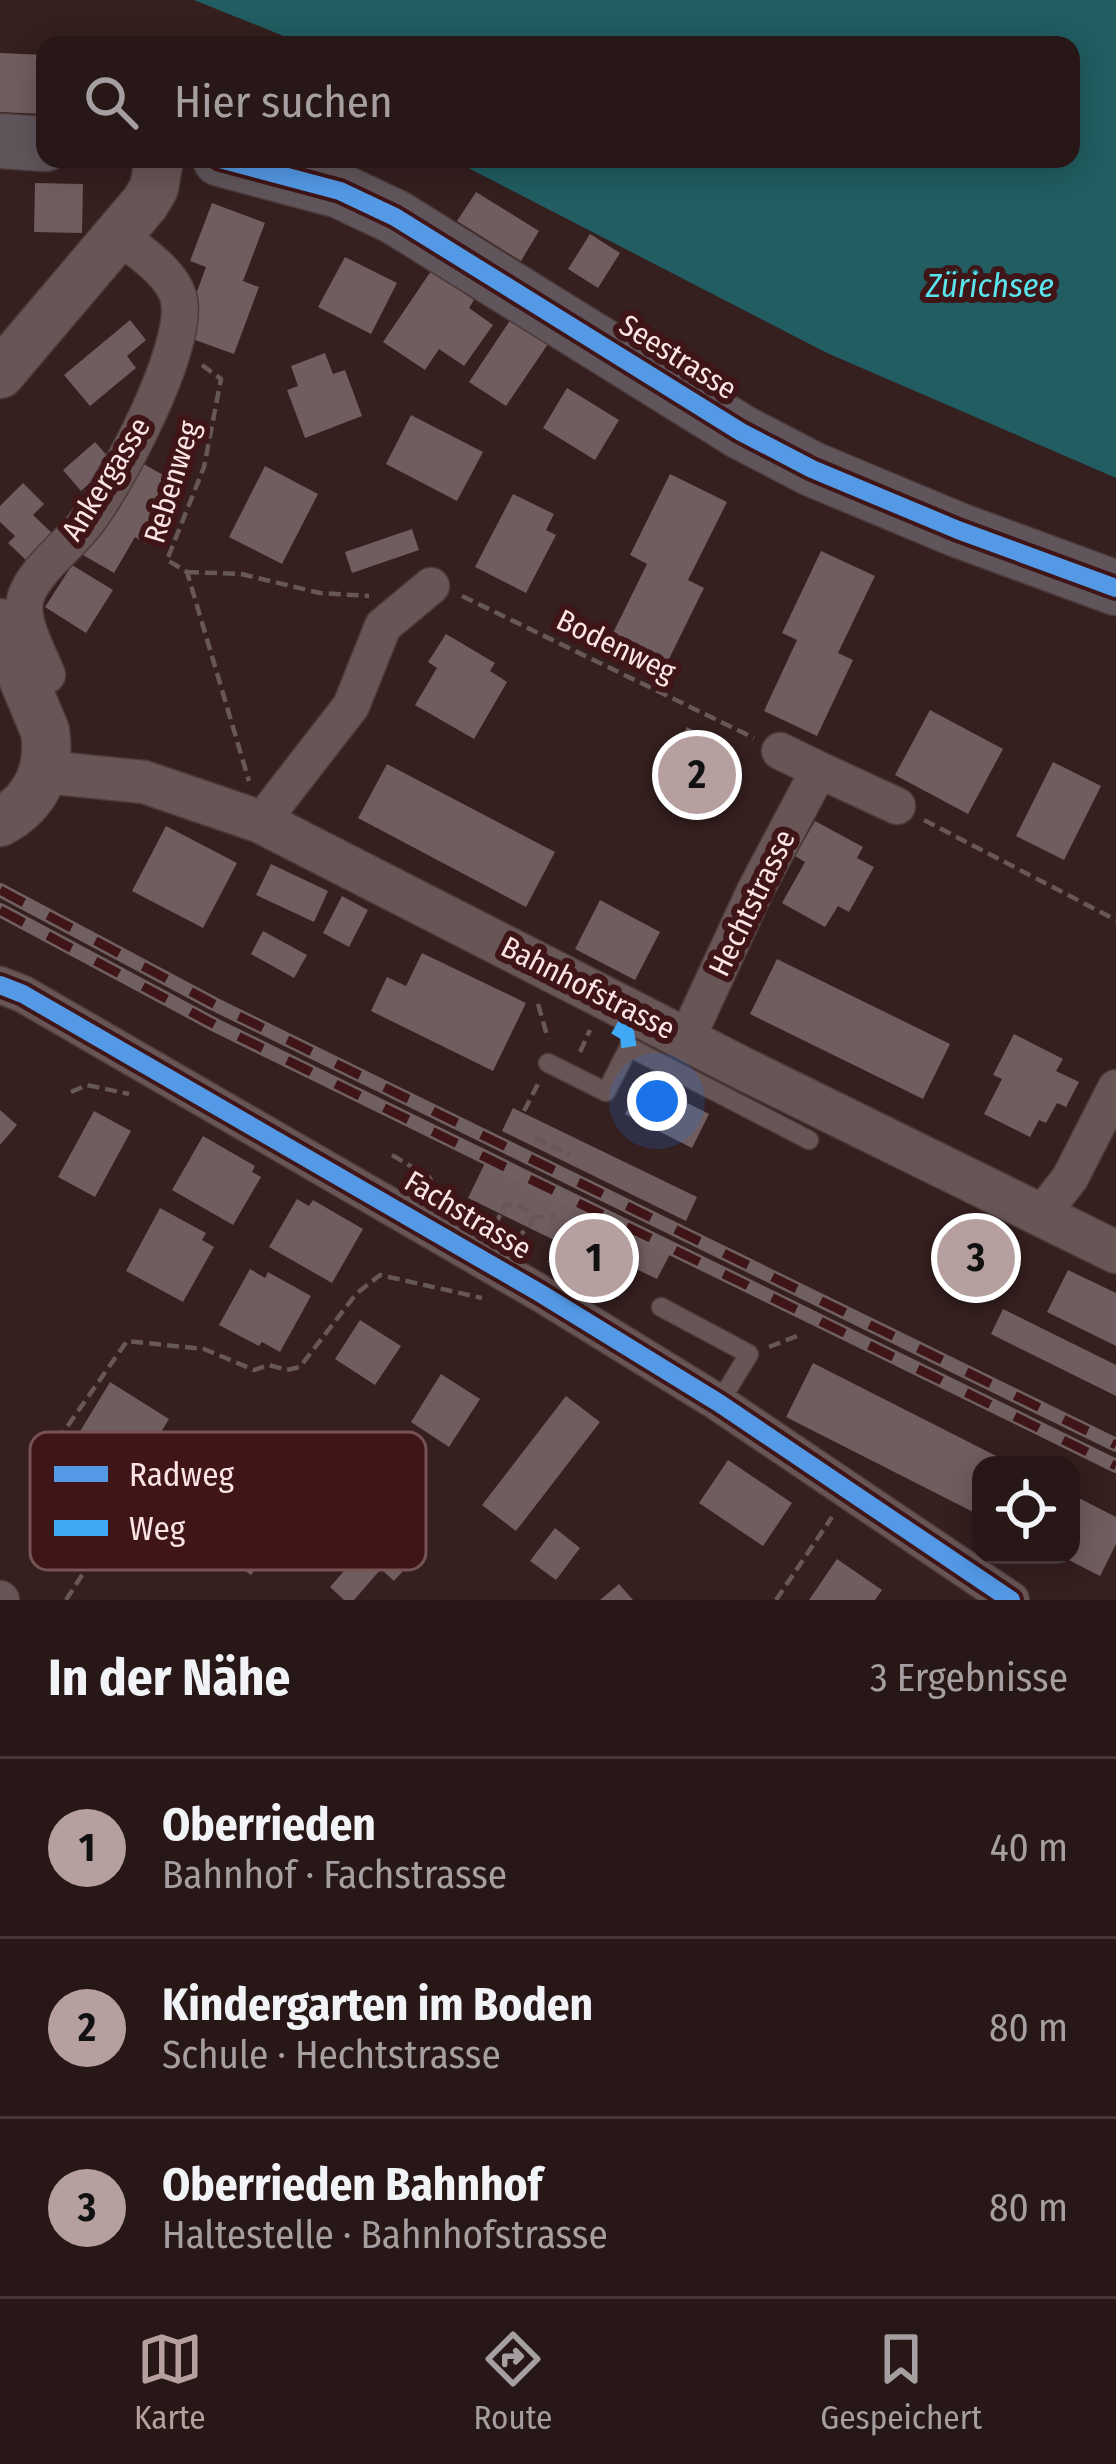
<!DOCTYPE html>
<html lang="de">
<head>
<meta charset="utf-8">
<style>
	:root { --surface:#281717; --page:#342424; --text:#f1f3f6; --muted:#a59fa1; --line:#443636; --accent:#b69f9f }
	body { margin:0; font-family:"Fira Sans Condensed",sans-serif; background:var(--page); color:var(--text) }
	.controls { position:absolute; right:36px; bottom:36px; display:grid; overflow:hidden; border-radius:24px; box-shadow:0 6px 30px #0003 }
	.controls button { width:108px; height:108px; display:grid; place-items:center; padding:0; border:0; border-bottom:3px solid var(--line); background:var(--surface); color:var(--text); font:60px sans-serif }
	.you { position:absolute; left:657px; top:1101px; width:42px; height:42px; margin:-30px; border:9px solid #fff; border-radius:50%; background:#1a73e8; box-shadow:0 0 0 18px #1a73e833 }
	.badge { display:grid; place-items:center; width:78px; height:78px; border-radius:50%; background:var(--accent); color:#111; font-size:39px; font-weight:700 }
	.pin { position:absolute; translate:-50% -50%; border:6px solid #fff; box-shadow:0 3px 12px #0006 }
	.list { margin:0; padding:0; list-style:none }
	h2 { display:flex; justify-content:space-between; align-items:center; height:156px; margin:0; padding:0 48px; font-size:51px }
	h2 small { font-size:39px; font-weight:400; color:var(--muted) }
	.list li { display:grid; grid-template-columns:78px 1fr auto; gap:36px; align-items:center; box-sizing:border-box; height:180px; padding:0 48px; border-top:3px solid var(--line) }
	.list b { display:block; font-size:45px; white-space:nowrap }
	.list p { margin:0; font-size:39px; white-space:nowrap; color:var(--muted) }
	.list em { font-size:39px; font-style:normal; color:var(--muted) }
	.icon { flex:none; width:66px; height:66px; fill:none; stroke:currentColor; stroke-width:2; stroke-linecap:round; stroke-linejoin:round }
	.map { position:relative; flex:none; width:1116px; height:1600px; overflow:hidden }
	.search { position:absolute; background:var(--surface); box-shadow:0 6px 30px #0003; left:36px; right:36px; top:36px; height:132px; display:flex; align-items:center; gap:30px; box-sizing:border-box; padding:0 42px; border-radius:24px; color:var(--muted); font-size:45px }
	.sheet { height:696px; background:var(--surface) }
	nav { display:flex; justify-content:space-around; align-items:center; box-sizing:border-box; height:168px; border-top:3px solid var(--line); background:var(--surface); font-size:33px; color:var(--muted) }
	nav a { display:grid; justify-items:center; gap:6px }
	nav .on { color:var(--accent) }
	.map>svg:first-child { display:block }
</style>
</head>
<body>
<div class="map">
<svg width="1116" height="1600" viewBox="0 0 1116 1600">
	<rect width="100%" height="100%" fill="#351f1f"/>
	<path fill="#215d61" d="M 194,0 L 1116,0 L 1116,478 L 827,353 L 451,159 L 1071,159 L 1071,45 L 306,45 Z"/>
	<path fill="#705d5f" d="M 0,53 L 45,55 L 45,114 L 0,112 Z
		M 35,183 L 83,184 L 82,233 L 34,232 Z
		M 476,192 L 539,231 L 521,261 L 457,221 Z
		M 212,203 L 265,223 L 243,281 L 259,287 L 234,354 L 181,335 L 206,267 L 190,261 Z
		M 590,234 L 620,253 L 598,288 L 568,269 Z
		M 345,257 L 397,283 L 371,334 L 318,307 Z
		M 431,271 L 474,300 L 469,308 L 493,325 L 464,366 L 439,349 L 425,370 L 383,342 Z
		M 511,319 L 548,344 L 506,406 L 469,382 Z
		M 130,320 L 146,340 L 127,356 L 136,368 L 90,406 L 64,375 Z
		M 325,353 L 333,374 L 345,370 L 362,416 L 305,438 L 287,390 L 298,386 L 291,366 Z
		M 567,388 L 619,420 L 595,460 L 543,428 Z
		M 411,415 L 483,452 L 457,501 L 386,464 Z
		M 95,442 L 113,462 L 81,491 L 63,470 Z
		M 133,458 L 179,484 L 146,544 L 135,537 L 114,573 L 83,555 Z
		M 265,466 L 318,494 L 282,564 L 229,537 Z
		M 670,474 L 727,502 L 688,580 L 704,588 L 666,665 L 611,637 L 647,564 L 630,555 Z
		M 23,483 L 44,504 L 33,515 L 53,534 L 27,561 L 8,543 L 15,536 L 0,522 L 0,506 Z
		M 513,494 L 554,514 L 546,530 L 556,535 L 526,593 L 475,567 Z
		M 412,529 L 419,550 L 352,573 L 345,552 Z
		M 821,551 L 875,576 L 838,653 L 853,660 L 817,736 L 764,711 L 797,640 L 782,633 Z
		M 72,565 L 113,590 L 86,633 L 45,607 Z
		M 446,634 L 495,663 L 490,671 L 507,682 L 474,739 L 415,705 L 437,668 L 428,662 Z
		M 930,710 L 1003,749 L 968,814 L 895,775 Z
		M 687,727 L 723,745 L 718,756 L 735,764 L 717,800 L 700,792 L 694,803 L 658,785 Z
		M 1053,762 L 1101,786 L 1064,860 L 1016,836 Z
		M 387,764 L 555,852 L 526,907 L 358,818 Z
		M 815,821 L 863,847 L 857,858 L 874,867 L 849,912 L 838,906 L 825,927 L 782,903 L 805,862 L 795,856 Z
		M 166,826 L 237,863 L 203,928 L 132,891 Z
		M 271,864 L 328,891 L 314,922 L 256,895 Z
		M 342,896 L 368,910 L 349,947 L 323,933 Z
		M 600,900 L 660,932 L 635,980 L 575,949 Z
		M 263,931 L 307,955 L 294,978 L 251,954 Z
		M 422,953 L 526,1003 L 493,1071 L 371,1011 L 387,977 L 406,986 Z
		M 777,959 L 950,1044 L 923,1099 L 750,1014 Z
		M 1014,1034 L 1063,1059 L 1056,1071 L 1079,1082 L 1066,1107 L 1057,1103 L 1046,1123 L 1039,1120 L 1030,1137 L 984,1114 L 1002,1079 L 993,1075 Z
		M 642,1080 L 709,1114 L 692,1148 L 625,1114 Z
		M 513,1108 L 697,1197 L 686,1221 L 502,1131 Z
		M 0,1110 L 17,1125 L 0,1145 Z
		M 94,1111 L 131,1131 L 95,1197 L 58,1177 Z
		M 203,1136 L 255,1166 L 252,1172 L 261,1177 L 233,1225 L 172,1190 Z
		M 485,1163 L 670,1254 L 657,1279 L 634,1268 L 619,1297 L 548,1262 L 558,1242 L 468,1198 Z
		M 297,1199 L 309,1206 L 313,1200 L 363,1229 L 332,1283 L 269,1247 Z
		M 160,1208 L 206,1233 L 202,1240 L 214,1247 L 183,1302 L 126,1271 Z
		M 250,1269 L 265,1278 L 268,1272 L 311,1296 L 280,1352 L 262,1342 L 259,1346 L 219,1325 Z
		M 1068,1270 L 1116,1293 L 1116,1346 L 1047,1312 Z
		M 1003,1309 L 1116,1365 L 1116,1396 L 991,1334 Z
		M 360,1320 L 401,1346 L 375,1385 L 335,1359 Z
		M 813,1363 L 1014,1465 L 981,1465 L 981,1516 L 786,1417 Z
		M 441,1374 L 480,1399 L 449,1447 L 411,1422 Z
		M 110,1382 L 169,1419 L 138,1470 L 79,1433 Z
		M 566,1396 L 600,1422 L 516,1531 L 482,1505 Z
		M 251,1450 L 310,1491 L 251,1575 L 191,1533 Z
		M 728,1460 L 792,1503 L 763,1546 L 699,1503 Z
		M 1071,1494 L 1116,1517 L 1116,1544 L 1100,1576 L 1059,1555 L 1071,1555 Z
		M 385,1524 L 419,1553 L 394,1581 L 381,1569 L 354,1600 L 344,1600 L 330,1587 Z
		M 555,1528 L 580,1548 L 556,1580 L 530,1561 Z
		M 837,1559 L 882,1590 L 875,1600 L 809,1600 Z
		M 619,1584 L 633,1600 L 600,1600 Z"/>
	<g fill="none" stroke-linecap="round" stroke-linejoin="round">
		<g stroke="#4c3a3a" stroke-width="21">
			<path id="service" d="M 548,1063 L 606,1092 L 629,1047 L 809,1140
				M 661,1307 L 749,1354 L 719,1403"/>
		</g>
		<g stroke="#4c3a3a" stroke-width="39">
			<path id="minor" d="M 47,675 C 39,654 18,619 26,596 C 36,569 67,547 85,524 C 115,487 193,341 178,296 C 170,271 139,252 120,236
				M 780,751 L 819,770
				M 261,822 L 351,706 L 383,626 L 431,586
				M 0,985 L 23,994 L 540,1293 L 719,1403 L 1011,1600
				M 687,1038 L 755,891 L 819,770 L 897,806
				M 1041,1215 L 1070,1178 L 1116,1088
				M 0,1599 L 1,1600"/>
		</g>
		<g stroke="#4c3a3a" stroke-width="45">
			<path id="tertiary" d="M 45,772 L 144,782 L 261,822 L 744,1069 L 1116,1252"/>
		</g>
		<g stroke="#4c3a3a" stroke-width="51">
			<path id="secondary" d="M 0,374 L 145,203 L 154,188 L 159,159
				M 0,623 L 45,731 C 51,770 36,803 0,822"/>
		</g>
		<g stroke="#4c3a3a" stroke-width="57">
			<path id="primary" d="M 0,141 L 45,144
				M 220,159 L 340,191 L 395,217 L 741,432 L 812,469 L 958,530 L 1116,588"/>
		</g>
		<path stroke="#675757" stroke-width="4.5" stroke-dasharray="12 6" stroke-linecap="butt" d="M 202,365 L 221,379 L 204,467 L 167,560 L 187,572 L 249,781
			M 187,572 L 241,574 L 320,593 L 369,596
			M 462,596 L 754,738
			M 924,820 L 1116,920
			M 538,1004 L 548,1039
			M 580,1052 L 590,1030
			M 71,1092 L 87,1085 L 129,1094
			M 524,1111 L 538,1084
			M 535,1138 L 570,1154
			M 392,1155 L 429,1177 L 439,1194 L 495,1225 L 505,1205 C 519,1203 524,1206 532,1217 L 530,1227 L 521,1234
			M 532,1217 L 555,1216
			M 769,1347 L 797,1336
			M 66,1600 L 107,1536 L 91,1516 L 93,1478 L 99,1463 L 60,1437 L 127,1341 L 204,1349 L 254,1370 L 269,1365 L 287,1370 L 300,1367 L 356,1294 L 380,1275 L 482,1298
			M 776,1600 L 832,1517"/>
		<use href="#service" stroke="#685656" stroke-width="18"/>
		<use href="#minor" stroke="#685656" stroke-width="36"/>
		<use href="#tertiary" stroke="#685656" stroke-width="42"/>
		<use href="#secondary" stroke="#685656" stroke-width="48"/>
		<use href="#primary" stroke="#60555b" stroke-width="54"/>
		<g stroke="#716061" stroke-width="14">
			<path id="rail" d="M 0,890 L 214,1004 L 1116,1445
				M 0,910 L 217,1026 L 1116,1466"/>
		</g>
		<use href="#rail" stroke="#3f1517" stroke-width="9" stroke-dasharray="27" stroke-linecap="butt"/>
		<path stroke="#3fa9f5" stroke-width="15" stroke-dasharray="30 15" stroke-linecap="butt" d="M 615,1027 L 627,1034 L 629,1047"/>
		<g stroke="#3f1517" stroke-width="26">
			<path id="cycleway" d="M 220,159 L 340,191 L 395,217 L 741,432 L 812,469 L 958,530 L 1116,588
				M 0,985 L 23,994 L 540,1293 L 719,1403 L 1011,1600"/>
		</g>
		<use href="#cycleway" stroke="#5399e6" stroke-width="18"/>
	</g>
	<g text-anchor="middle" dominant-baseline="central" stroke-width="12" stroke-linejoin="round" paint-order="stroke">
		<g font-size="30" fill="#fce4e4" stroke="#3f1517">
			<text transform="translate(678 357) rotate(32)">Seestrasse</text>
			<text transform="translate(106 479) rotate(-58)">Ankergasse</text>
			<text transform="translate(172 482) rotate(-73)">Rebenweg</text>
			<text transform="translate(616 646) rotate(26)">Bodenweg</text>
			<text transform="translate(752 903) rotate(-64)">Hechtstrasse</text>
			<text transform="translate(588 988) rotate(27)">Bahnhofstrasse</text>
			<text transform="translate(468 1215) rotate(31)">Fachstrasse</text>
		</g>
		<g font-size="33" font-style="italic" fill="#5ae4eb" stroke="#3f1517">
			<text x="990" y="286">Zürichsee</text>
		</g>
	</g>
	<rect x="30" y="1432" width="396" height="138" rx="18" fill="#3f1517" stroke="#785354" stroke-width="3"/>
	<rect x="54" y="1466" width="54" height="16" fill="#5399e6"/>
	<rect x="54" y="1520" width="54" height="16" fill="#3fa9f5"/>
	<g font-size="33" fill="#fce4e4">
		<text x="129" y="1486">Radweg</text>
		<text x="129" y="1540">Weg</text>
	</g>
</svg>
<div class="controls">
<button><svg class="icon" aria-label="locate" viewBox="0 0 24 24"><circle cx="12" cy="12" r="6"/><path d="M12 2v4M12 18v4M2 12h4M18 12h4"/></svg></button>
</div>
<div class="you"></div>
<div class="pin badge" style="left:594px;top:1258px">1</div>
<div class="pin badge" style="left:697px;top:775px">2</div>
<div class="pin badge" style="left:976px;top:1258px">3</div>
<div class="search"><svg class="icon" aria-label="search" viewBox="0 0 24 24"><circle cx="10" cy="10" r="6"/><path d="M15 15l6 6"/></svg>Hier suchen</div>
</div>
<section class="sheet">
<h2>In der Nähe<small>3 Ergebnisse</small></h2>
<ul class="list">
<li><span class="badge">1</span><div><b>Oberrieden</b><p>Bahnhof · Fachstrasse</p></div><em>40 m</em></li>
<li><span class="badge">2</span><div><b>Kindergarten im Boden</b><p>Schule · Hechtstrasse</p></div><em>80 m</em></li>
<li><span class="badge">3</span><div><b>Oberrieden Bahnhof</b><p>Haltestelle · Bahnhofstrasse</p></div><em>80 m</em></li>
</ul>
</section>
<nav>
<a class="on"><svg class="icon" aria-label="map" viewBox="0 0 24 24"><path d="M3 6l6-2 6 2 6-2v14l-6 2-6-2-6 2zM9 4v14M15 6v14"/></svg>Karte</a>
<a><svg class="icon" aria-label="directions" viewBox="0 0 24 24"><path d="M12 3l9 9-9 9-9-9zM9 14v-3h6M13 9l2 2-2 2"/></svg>Route</a>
<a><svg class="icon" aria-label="saved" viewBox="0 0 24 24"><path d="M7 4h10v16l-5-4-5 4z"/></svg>Gespeichert</a>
</nav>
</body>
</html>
